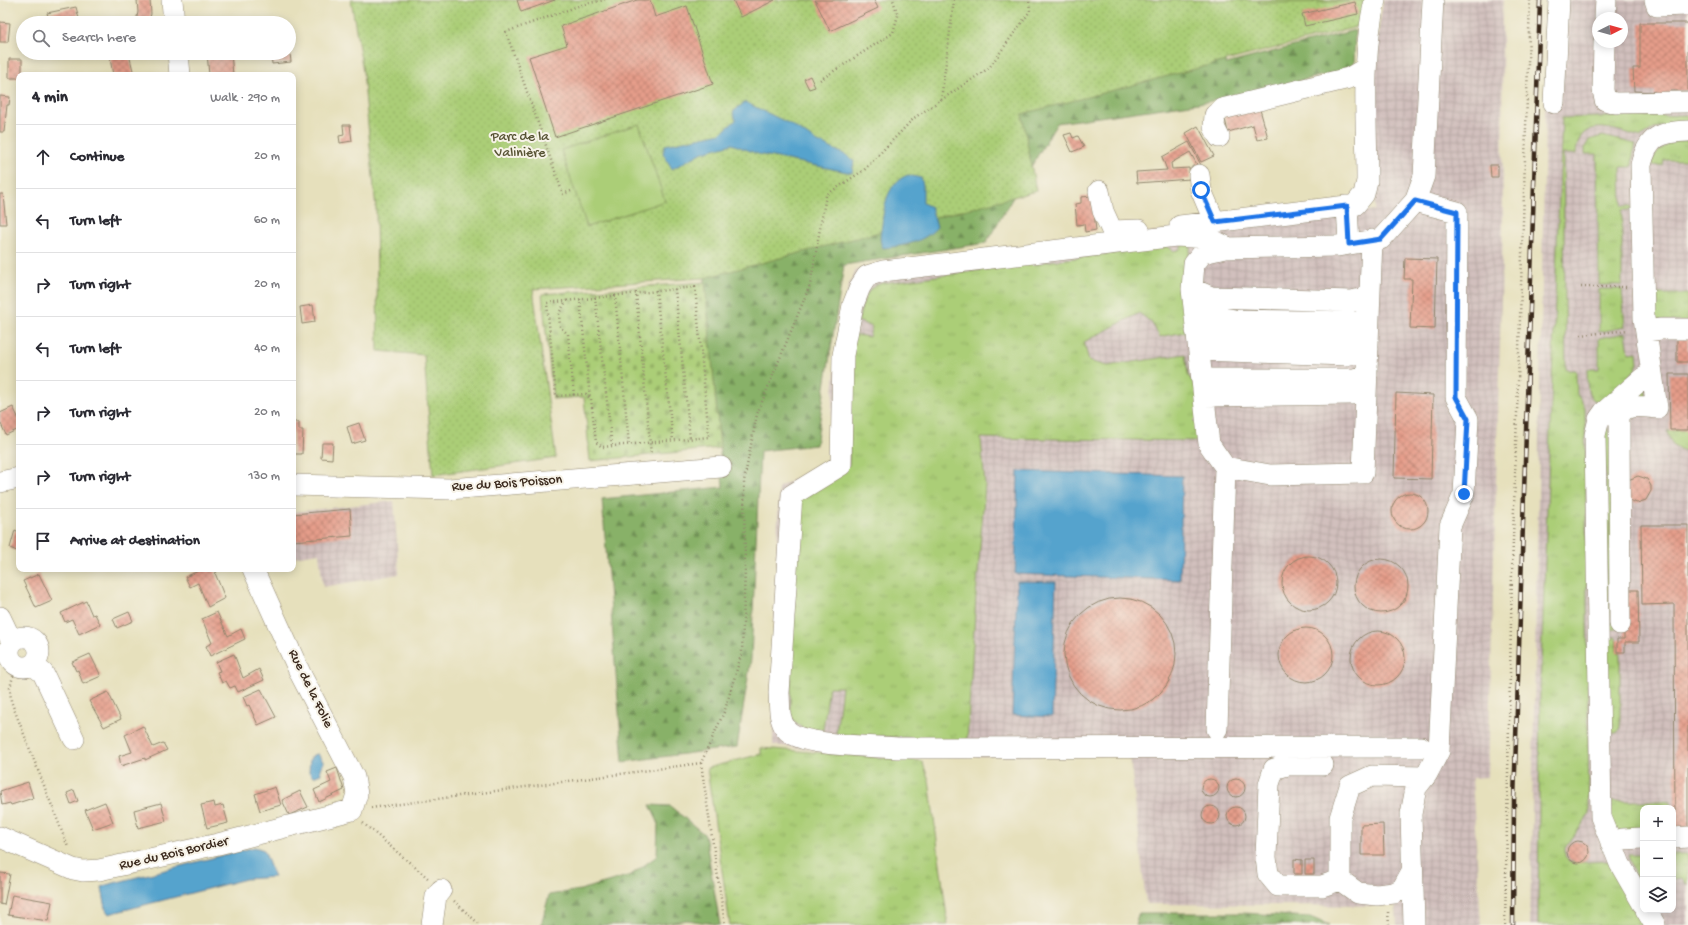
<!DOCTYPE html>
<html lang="en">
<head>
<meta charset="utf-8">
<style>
	:root { --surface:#fff; --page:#f7f7f7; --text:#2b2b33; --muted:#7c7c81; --line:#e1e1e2 }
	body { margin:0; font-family:"Gochi Hand",sans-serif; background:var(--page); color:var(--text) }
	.controls { position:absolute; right:12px; bottom:12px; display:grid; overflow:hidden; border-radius:8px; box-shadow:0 2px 10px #0003 }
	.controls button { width:36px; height:36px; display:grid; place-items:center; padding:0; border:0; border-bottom:1px solid var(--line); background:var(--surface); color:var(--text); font:20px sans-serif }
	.compass { position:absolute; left:1592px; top:12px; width:36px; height:36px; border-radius:50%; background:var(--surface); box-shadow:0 2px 10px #0003; rotate:84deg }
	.stop { position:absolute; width:12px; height:12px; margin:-9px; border:3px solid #1a73e8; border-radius:50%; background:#fff }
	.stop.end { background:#1a73e8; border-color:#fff; box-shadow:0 1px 4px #0008 }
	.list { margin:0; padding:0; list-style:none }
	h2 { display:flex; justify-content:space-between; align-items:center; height:52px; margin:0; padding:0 16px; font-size:17px }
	h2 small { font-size:13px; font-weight:400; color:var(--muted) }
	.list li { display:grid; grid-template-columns:26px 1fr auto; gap:12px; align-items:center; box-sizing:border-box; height:64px; padding:0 16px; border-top:1px solid var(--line) }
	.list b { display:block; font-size:15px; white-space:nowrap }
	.list em { font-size:13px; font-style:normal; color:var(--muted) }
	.icon { flex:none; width:22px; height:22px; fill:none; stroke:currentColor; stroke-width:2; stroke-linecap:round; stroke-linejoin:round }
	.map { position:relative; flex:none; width:1688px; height:925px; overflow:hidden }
	.search { position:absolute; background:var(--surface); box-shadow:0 2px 10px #0003; left:16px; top:16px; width:280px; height:44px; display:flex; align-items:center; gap:10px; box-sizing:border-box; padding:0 14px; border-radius:22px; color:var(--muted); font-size:15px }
	.panel { position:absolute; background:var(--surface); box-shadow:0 2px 10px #0003; left:16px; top:72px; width:280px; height:500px; border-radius:8px }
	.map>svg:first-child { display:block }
</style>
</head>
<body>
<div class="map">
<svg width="1688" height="925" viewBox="0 0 1688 925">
	<defs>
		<pattern id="industrial-grid" width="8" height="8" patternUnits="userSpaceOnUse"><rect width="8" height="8" fill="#d1c0bd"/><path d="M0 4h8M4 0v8" fill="none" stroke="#b4a5a2"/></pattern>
		<pattern id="grass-tufts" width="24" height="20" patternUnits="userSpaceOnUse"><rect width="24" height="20" fill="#abce77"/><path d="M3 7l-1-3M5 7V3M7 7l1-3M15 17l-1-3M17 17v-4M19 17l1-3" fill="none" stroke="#94b166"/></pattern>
		<pattern id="forest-firs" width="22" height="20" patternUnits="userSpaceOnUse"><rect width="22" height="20" fill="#88b168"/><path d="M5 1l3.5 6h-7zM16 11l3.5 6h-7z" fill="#709055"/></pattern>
		<pattern id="cemetery-stones" width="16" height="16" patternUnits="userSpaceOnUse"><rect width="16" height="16" fill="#abce77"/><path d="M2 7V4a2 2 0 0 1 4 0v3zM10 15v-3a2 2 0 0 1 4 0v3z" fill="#94b166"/></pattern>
		<pattern id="park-dots" width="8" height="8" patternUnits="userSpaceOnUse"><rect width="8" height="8" fill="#abce77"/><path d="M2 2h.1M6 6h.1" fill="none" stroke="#94b166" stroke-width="1.8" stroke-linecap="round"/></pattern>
		<pattern id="building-cross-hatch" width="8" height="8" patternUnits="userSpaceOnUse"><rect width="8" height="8" fill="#e59d8a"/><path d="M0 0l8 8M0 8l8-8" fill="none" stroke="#bb8070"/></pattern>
	</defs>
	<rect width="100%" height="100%" fill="#f7f3e8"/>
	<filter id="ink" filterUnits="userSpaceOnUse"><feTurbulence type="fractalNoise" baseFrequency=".025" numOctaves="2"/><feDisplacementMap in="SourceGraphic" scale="8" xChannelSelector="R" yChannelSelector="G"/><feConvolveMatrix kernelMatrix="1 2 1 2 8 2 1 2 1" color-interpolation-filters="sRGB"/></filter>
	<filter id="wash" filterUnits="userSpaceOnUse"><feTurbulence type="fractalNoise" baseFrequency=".012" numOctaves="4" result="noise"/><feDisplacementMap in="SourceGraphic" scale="16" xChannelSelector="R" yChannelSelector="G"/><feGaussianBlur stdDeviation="0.9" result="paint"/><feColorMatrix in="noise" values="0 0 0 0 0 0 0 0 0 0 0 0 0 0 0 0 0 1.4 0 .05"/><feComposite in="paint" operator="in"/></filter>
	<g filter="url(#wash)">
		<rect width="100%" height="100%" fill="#e6e0bc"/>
		<path fill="url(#industrial-grid)" fill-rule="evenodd" d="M 1383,0 L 1503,0 L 1502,19 L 1503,227 L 1488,777 L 1472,778 L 1481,925 L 1397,925 L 1396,906 L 1146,904 L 1130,755 L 876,757 L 773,745 L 774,636 L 779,487 L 833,460 L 831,421 L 836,356 L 849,285 L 856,270 L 1132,234 L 1375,210 L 1371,84 Z
			M 1549,0 L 1688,0 L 1688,925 L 1530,925 L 1545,116 ZM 1598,18 L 1622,18 L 1622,42 L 1598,42 ZM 1643,808 L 1673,808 L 1673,910 L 1643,910 Z
			M 394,501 L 399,574 L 323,587 L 319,553 L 293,557 L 293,512 Z"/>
		<path fill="url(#grass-tufts)" stroke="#737c4a" d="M 1688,115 L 1688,122 L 1654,128 L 1641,137 C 1615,130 1579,114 1576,154 L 1563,154 L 1566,370 L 1576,370 L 1577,394 L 1585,407 L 1589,815 L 1565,848 L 1565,856 L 1571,863 L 1609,861 L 1643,925 L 1538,925 L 1540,692 L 1562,118 Z
			M 1602,136 L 1636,144 L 1633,155 L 1632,167 L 1621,167 L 1622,206 L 1632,206 L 1633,210 L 1622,210 L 1622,285 L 1599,285 L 1597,154 L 1585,154 L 1585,147 L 1589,140 Z
			M 1688,140 L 1688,160 L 1664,160 L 1663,165 L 1650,166 C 1657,148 1669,141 1688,140 Z
			M 1182,244 L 1191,244 L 1188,262 L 1185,332 L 1160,337 L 1151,322 L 1139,313 L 1084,342 L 1089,361 L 1107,366 L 1185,354 L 1188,375 L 1198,390 L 1202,441 L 981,438 L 985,485 L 976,597 L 967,741 L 836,734 L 842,687 L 829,687 L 823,730 L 803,729 L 790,717 L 795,499 L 849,465 L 852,334 L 869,337 L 872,327 L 858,321 C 863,305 864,287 883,283 L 1167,246 L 1174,251 L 1180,249 Z
			M 1599,289 L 1622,289 L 1625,327 L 1599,332 Z
			M 1650,294 L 1688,294 L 1688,322 L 1656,320 L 1653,315 Z
			M 1626,333 L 1629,353 L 1637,352 L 1638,363 L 1636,369 L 1603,401 C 1584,404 1588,382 1587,369 L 1599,369 L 1599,338 Z
			M 1645,386 L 1647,400 L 1626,405 L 1617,629 L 1606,630 L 1605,429 L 1608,420 Z
			M 1688,430 L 1688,451 C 1676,450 1669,442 1667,431 Z
			M 1616,637 L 1617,652 L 1620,652 L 1620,727 L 1617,733 L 1611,733 L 1607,729 L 1606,638 Z
			M 761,748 L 922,761 L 929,780 L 948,925 L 730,925 L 707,768 L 761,754 Z
			M 1610,801 L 1671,801 L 1671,808 L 1643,808 L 1643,831 L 1617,831 L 1611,823 Z
			M 1673,854 L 1688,854 L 1688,885 L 1682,879 L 1673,880 Z
			M 1628,855 L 1643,855 L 1643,883 L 1638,883 Z"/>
		<path fill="url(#forest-firs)" stroke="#626e43" d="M 1237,0 L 1226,64 L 1355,30 L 1354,68 L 1219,100 L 1057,123 L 986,243 L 844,265 L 816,445 L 760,451 L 751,659 L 737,747 L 623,762 L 602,499 L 723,487 L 705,282 L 708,154 Z
			M 650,805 L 670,806 L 705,835 L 720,925 L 687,920 L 653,925 L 541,925 L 549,895 L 580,890 L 631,875 L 657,856 L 658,822 Z
			M 1139,913 L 1243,913 L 1310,917 L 1329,925 L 1135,925 Z"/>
		<path fill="url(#cemetery-stones)" stroke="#737c4a" d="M 705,282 L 720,448 L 590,461 L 584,397 L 553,399 L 542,294 Z"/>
		<path fill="url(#park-dots)" stroke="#737c4a" d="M 351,0 L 1366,0 L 1360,26 L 1022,114 L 1036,191 L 704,278 L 533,289 L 556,458 L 433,475 L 424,355 L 378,351 L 376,209 L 363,72 Z"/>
		<path fill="#abce77" stroke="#737c4a" d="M 1259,0 L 1348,0 L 1348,2 L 1259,3 Z
			M 639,124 L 665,201 L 587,227 L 561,150 Z"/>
		<path fill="#54a3cd" stroke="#486676" d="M 745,102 L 790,124 L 816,141 L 848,156 L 854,161 L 852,173 L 758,154 L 732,144 L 703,152 L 672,169 L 663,153 L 665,145 L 721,133 L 736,120 L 733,112 Z
			M 908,175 L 921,178 L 923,185 L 923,203 L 931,207 L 937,227 C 923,243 903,246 883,248 C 878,240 881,233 882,224 C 884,205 888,182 908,175 Z
			M 1018,471 L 1182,476 L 1180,580 L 1015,574 Z
			M 1017,581 L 1056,582 L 1052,717 L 1012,715 Z
			M 318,754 L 324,763 L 320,768 L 321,774 L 313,777 L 309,772 L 310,759 L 313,755 Z
			M 255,847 L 264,850 L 274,877 L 246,879 L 109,914 L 106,910 L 102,887 L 106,885 Z"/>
		<g id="blocks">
			<path fill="url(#building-cross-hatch)" d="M 137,0 L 150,0 L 151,14 L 148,23 L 136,22 L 138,12 Z
				M 517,0 L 555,0 L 521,12 Z
				M 637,0 L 650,0 L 655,17 L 687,6 L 713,84 L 555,137 L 529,57 L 567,45 L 561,26 Z
				M 733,0 L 775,0 L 741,17 Z
				M 815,0 L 874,0 L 878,8 L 830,31 Z
				M 1355,2 L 1358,14 L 1305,26 L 1302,14 Z
				M 76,7 L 80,23 L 50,23 L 47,13 Z
				M 0,22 L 10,23 L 8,42 L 0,42 Z
				M 1640,23 L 1688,23 L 1688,97 L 1678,97 L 1678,91 L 1671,91 L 1672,98 L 1655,96 L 1655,92 L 1634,91 L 1633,68 L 1640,68 Z
				M 207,53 L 231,53 L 233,75 L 209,75 Z
				M 271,53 L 290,53 L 291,62 L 272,64 Z
				M 129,54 L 134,75 L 113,75 L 110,58 Z
				M 9,59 L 22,59 L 22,75 L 19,75 L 19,78 L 9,78 Z
				M 810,76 L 815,87 L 809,89 L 804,79 Z
				M 0,96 L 10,97 L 9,105 L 7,105 L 4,132 L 0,132 Z
				M 1259,106 L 1268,138 L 1257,140 L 1253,125 L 1228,132 L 1224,115 Z
				M 343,125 L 350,125 L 352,141 L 340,143 L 339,136 L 344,135 Z
				M 1198,126 L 1214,156 L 1201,162 L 1186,133 Z
				M 1071,133 L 1073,138 L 1078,136 L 1084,147 L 1072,152 L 1064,135 Z
				M 1189,142 L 1202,167 L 1199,168 L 1190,152 L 1171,163 L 1172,169 L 1189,168 L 1190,179 L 1137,183 L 1136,172 L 1167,170 L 1162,157 Z
				M 1490,165 L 1498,165 L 1498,177 L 1491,177 Z
				M 0,194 L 3,194 L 6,224 L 0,224 Z
				M 1092,196 L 1096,230 L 1085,232 L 1084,224 L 1077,225 L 1075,204 L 1081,203 L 1081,197 Z
				M 1405,258 L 1437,259 L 1435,329 L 1410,328 L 1412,279 L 1404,279 Z
				M 313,305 L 315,322 L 302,324 L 300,307 Z
				M 1677,336 L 1688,336 L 1688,362 L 1677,362 Z
				M 1669,374 L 1688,374 L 1688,430 L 1670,430 Z
				M 1396,393 L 1433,395 L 1431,479 L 1394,478 Z
				M 13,407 L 19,419 L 19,429 L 6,435 L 0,422 L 0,413 Z
				M 293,422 L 299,422 L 299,430 L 303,430 L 302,454 L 293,454 Z
				M 359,423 L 365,440 L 352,444 L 347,427 Z
				M 322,443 L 333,443 L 332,459 L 321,458 Z
				M 1638,476 L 1647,479 L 1651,486 L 1651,491 L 1646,500 L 1637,503 L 1629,500 L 1628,480 Z
				M1392 511a18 18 0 1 1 36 0a18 18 0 1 1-36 0Z
				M 350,509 L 352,536 L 293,541 L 293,514 Z
				M 1641,525 L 1688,525 L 1688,829 L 1675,830 L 1674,604 L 1642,605 Z
				M 15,530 L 19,532 L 19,552 L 10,548 Z
				M1282 583a27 27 0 1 1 54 0a27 27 0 1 1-54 0Z
				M1354 586a27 27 0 1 1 54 0a27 27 0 1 1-54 0Z
				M 203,569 L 215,569 L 217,572 L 215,573 L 225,598 L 208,607 L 198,583 L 190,587 L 185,577 Z
				M 39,574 L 52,601 L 36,608 L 23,581 Z
				M 1624,590 L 1638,590 L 1639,642 L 1625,642 L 1625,652 L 1617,652 L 1617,639 L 1624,639 Z
				M1064 654a56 56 0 1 1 112 0a56 56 0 1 1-112 0Z
				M 86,601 L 92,615 L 95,614 L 100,624 L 79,634 L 72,619 L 65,622 L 61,613 Z
				M 129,612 L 133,621 L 117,628 L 113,619 Z
				M 217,612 L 228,636 L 241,629 L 245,639 L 210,656 L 206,646 L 212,643 L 202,619 Z
				M1279 655a27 27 0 1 1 54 0a27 27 0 1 1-54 0Z
				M1351 658a27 27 0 1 1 54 0a27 27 0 1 1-54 0Z
				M 90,654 L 101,676 L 83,684 L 78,670 L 76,671 L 72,662 Z
				M 234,654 L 243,678 L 259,669 L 264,680 L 238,692 L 235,686 L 230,688 L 226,681 L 222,683 L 217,672 L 220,671 L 216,662 Z
				M 261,689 L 276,717 L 258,725 L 249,705 L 247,706 L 243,697 Z
				M 108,692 L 121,719 L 104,727 L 89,701 Z
				M 143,726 L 153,747 L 163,743 L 167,750 L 145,760 L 145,758 L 121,766 L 119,756 L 132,752 L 125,735 Z
				M 337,768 L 344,790 L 319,802 L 314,790 L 331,782 L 327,772 Z
				M1227 788a9 9 0 1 1 18 0a9 9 0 1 1-18 0Z
				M1201 788a9 9 0 1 1 18 0a9 9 0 1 1-18 0Z
				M 28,782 L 33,798 L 11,805 L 10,803 L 2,805 L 0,791 Z
				M 275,787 L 281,805 L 260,811 L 255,794 Z
				M 74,790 L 78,801 L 71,804 L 67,793 Z
				M 300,791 L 308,807 L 289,815 L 282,800 Z
				M 105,802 L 113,822 L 93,829 L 85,810 Z
				M 214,802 L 215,807 L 223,805 L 228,823 L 207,828 L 201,805 Z
				M 161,803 L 166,821 L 138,828 L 134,810 Z
				M1202 815a9 9 0 1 1 18 0a9 9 0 1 1-18 0Z
				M1227 816a9 9 0 1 1 18 0a9 9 0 1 1-18 0Z
				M 1383,824 L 1384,855 L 1361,855 L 1361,825 Z
				M1567 852a11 11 0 1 1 22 0a11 11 0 1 1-22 0Z
				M 1294,859 L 1302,860 L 1302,874 L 1294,874 Z
				M 1305,860 L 1314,860 L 1314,874 L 1305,874 Z
				M 0,873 L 10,874 L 4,905 L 0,904 Z
				M 12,895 L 52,902 L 48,921 L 8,915 Z"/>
		</g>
	</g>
	<g filter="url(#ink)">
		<use href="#blocks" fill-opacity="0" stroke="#90856d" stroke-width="1"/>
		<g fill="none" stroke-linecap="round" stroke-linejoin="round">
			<g stroke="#90856d" stroke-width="22">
				<path id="minor" d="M 172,0 L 174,23
					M 1655,0 L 1657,6 L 1688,5
					M 1605,18 L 1606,0
					M 1604,42 L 1603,90 L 1605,100 L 1615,103 L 1688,102
					M 178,53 L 180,75
					M 1554,103 L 1559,0
					M 1219,137 L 1214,127 L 1215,115 L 1222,109 L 1349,78 L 1366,68
					M 1199,175 L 1201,190 L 1215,223
					M 1099,191 L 1103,211 L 1112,231 L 1139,230
					M 1347,206 L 1349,244
					M 1180,226 L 1355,205 L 1364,194 L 1367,181 C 1367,121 1361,59 1375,0
					M 1372,240 L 1363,473 L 1270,475 L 1225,467 L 1209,444 L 1192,289 L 1194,264 L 1203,253 L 1225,248 L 1338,246 L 1381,239 L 1415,201 L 1424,176 L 1433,0
					M 1229,248 L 1208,238 L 1176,236 L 883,271 L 867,276 L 860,287 L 853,305 L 843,355 L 841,465 L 792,495 L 779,693 C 780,705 778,718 786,729 C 800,747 873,746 897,748 L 1421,747
					M 1192,289 L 1211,297 L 1352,301 L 1369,297
					M 1195,314 L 1234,320 L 1357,322 L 1369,318
					M 1196,331 L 1252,337 L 1350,340 L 1368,331
					M 1646,331 L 1661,329 L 1688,329
					M 1199,350 L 1346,355 L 1368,349
					M 1202,379 L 1354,379 L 1367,375
					M 1204,396 L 1351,394 L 1366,390
					M 0,482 L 19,478
					M 293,485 L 449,489 L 721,467
					M 0,617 L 12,642
					M 1620,624 L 1619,417 C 1624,402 1644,407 1657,408 L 1644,318 L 1641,165 C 1648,136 1660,132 1688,131
					M9 652a15 15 0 1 1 30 0a15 15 0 1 1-30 0Z
					M 33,665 L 43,673 L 74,739
					M 1217,729 L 1225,467
					M 1323,765 L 1288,765 L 1274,769 L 1269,784 L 1266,857 L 1268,874 L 1278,886 L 1322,886 L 1340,880
					M 0,837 L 73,869 L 83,871 L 99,870 L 218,844 L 352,810 L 357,794 L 354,777 L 301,675 L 253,569
					M 1673,838 L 1688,837
					M 1611,843 L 1622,839 L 1643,838
					M 1340,880 L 1340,818 L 1350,786 L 1372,776 L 1425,777
					M 1340,880 L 1358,893 L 1377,895 L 1394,893 L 1402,889 L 1412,871
					M 1643,904 L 1620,864 L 1601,817 L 1595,435 L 1599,419 L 1604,412 L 1643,378 L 1652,377
					M 1646,910 L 1655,925
					M 432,925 L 436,896 L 441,890
					M 1414,925 L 1411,814 L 1416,788 L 1427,774 L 1439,751 L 1450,526 L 1464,494 L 1468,419 L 1456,397 L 1457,212 L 1415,201"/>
			</g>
			<path stroke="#90856d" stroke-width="2.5" stroke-dasharray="1 3" stroke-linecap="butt" d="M 820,80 L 893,33 L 898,15 L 893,0
				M 941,100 L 954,0
				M 571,191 L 563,194 L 506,32 L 584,4 L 605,0
				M 695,287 L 709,437 L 602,447 L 596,442 L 591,399 L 586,394 L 556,396 L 547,303 Z
				M 1581,287 L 1627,287
				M 675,289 L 690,439
				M 656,290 L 673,441
				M 636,292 L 651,455
				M 615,295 L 629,445
				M 595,297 L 612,446
				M 580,299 L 590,398
				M 567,300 L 559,313 L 560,327 L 568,334 L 574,395
				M 1581,335 L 1628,330
				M 15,668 L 10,688 L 11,701 L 68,847
				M 701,763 L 725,925
				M 371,808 L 701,763 L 725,710 L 742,652 L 745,570 L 744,481 L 757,414 L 810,285 L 826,195 L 864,170 L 914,118 L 989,68 L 1030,11 L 1029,0
				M 363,823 L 429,879
				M 454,901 L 480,925
				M 1388,912 L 1389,925
				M 1505,925 L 1512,572 L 1530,0"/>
			<use href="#minor" stroke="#fff" stroke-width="21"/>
			<g stroke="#3b2a1e" stroke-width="4.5">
				<path id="rail" d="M 1513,925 L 1514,801 L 1540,0"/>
			</g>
			<use href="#rail" stroke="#f7f3e8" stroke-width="3" stroke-dasharray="9" stroke-linecap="butt"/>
		</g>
	</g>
	<g fill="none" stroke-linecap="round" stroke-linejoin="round" filter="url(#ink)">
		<path stroke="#1a73e8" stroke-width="5" d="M 1201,190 L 1215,222 L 1347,206 L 1349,244 L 1381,239 L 1415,201 L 1457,212 L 1456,397 L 1468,419 L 1464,494"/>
	</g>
	<g text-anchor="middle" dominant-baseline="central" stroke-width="4" stroke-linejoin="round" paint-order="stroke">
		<g font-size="14" fill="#575334" stroke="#f7f3e8">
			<text x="520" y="137">Parc de la<tspan x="520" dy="16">Valinière</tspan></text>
		</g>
		<g font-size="14" fill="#3b2a1e" stroke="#f7f3e8">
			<text transform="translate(507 484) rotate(-4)">Rue du Bois Poisson</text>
			<text transform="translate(310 689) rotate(64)">Rue de la Folie</text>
			<text transform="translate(174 854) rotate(-13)">Rue du Bois Bordier</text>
		</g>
	</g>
</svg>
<div class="controls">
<button>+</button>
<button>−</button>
<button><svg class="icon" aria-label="layers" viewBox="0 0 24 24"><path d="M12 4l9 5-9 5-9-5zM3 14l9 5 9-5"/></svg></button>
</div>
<svg class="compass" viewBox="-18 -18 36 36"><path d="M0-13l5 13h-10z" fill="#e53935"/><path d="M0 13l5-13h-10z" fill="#7c7c81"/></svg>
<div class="stop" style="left:1201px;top:190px"></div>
<div class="stop end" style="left:1464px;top:494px"></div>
<div class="search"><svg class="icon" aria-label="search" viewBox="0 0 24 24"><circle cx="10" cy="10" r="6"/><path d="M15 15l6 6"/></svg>Search here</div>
<section class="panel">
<h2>4 min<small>Walk · 290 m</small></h2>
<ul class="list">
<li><svg class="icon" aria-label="ahead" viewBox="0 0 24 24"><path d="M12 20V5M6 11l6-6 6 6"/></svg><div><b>Continue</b></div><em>20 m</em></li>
<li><svg class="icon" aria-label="left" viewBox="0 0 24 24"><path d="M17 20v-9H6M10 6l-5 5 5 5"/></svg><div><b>Turn left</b></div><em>60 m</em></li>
<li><svg class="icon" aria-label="right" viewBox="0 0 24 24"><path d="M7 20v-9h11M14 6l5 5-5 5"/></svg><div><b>Turn right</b></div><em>20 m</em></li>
<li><svg class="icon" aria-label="left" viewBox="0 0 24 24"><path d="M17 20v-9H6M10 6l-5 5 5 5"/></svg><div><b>Turn left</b></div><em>40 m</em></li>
<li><svg class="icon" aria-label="right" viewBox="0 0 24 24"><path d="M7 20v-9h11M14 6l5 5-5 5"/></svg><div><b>Turn right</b></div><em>20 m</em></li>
<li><svg class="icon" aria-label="right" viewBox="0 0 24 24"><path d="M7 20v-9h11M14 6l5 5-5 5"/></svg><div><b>Turn right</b></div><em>130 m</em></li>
<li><svg class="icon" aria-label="arrive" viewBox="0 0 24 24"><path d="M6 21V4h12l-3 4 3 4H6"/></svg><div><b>Arrive at destination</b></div></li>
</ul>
</section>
</div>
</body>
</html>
